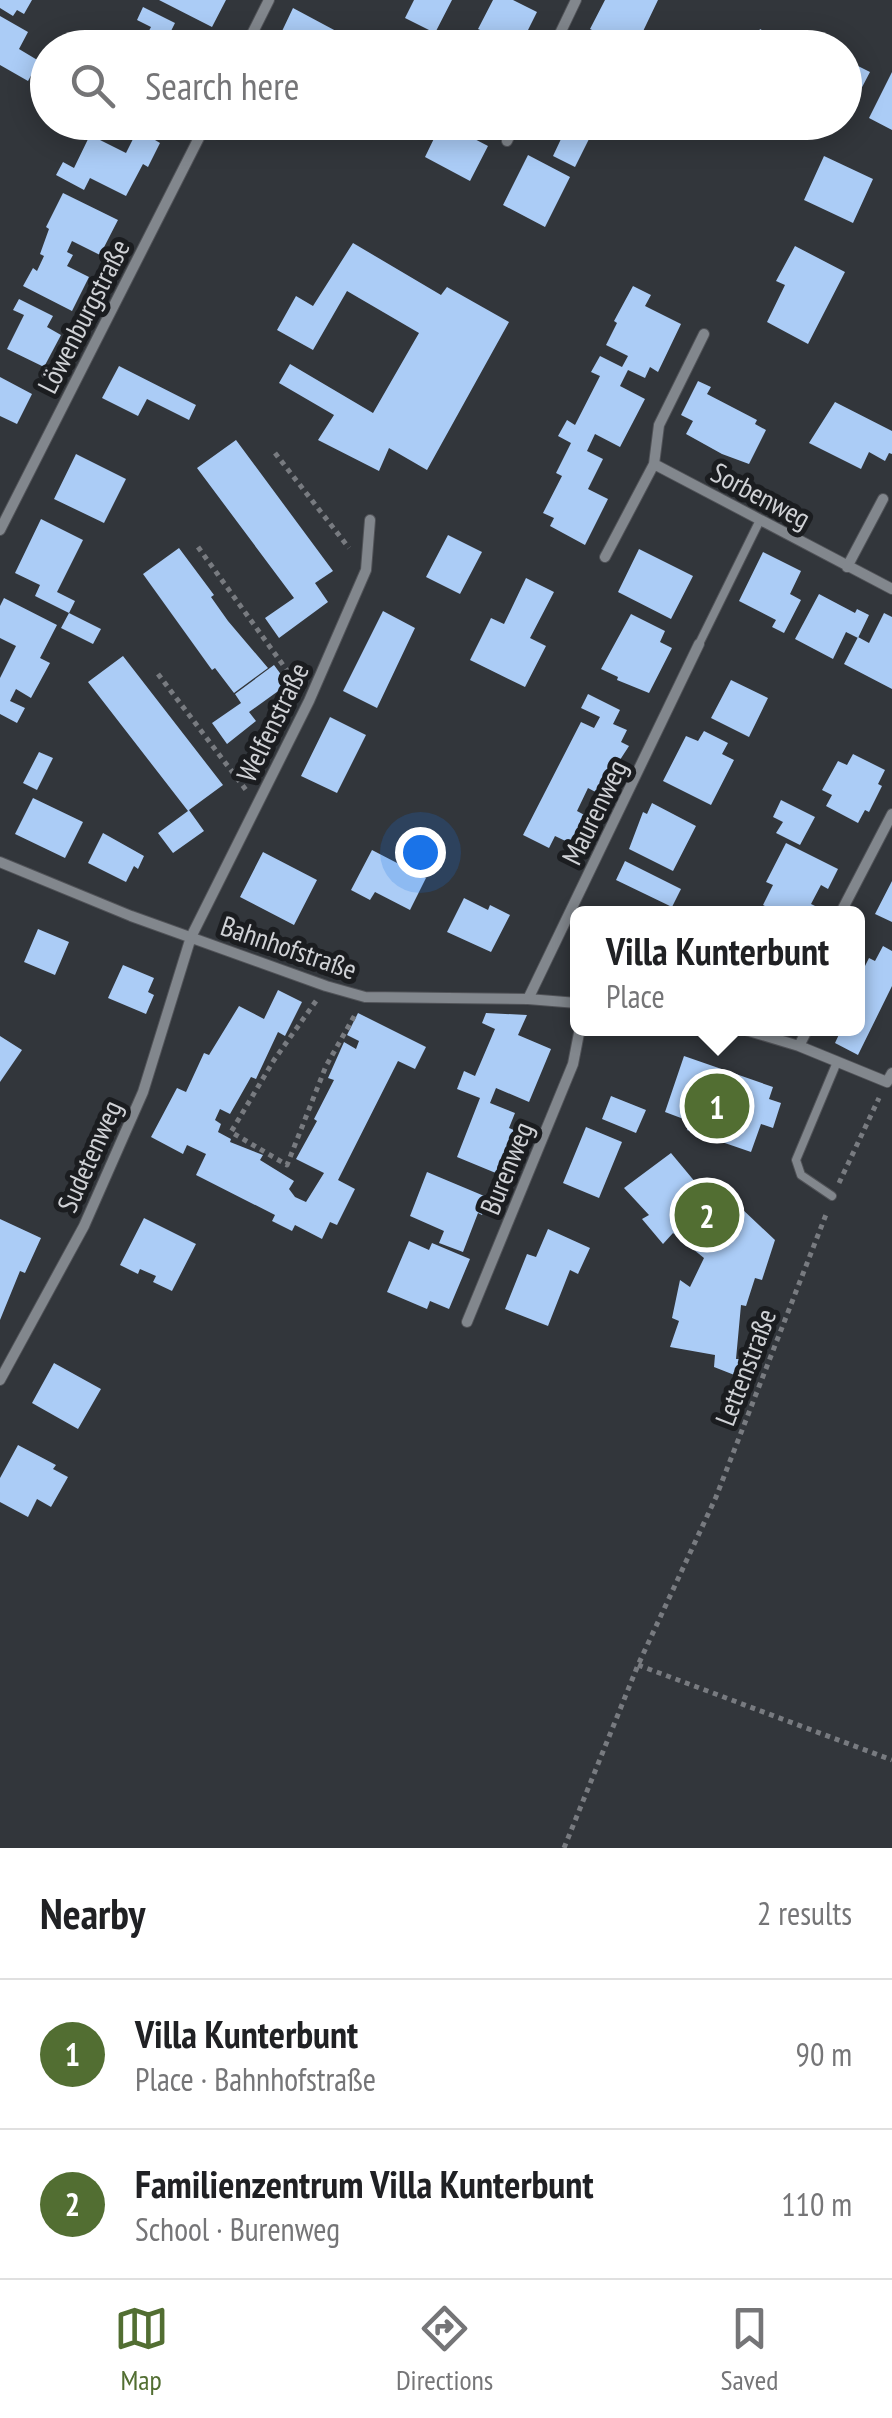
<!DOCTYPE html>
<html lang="en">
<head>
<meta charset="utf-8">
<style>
	:root { --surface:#fff; --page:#f2f2f2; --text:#202124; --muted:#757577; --line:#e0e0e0; --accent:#526e32 }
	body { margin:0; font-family:"PT Sans Narrow",sans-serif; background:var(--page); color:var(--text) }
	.you { position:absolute; left:420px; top:852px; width:35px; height:35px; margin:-25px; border:8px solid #fff; border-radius:50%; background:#1a73e8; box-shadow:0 0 0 15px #1a73e833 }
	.badge { display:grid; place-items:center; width:65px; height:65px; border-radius:50%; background:var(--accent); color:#fff; font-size:32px; font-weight:700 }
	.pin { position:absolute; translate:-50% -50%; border:5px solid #fff; box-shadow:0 2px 10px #0006 }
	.popup { position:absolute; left:570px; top:906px; width:295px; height:130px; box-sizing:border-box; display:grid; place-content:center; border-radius:15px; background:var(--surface); filter:drop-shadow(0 2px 8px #0005); font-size:32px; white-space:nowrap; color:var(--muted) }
	.popup b { font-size:38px; color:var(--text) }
	.popup::after { content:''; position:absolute; left:50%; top:100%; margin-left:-20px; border:20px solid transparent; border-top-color:var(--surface) }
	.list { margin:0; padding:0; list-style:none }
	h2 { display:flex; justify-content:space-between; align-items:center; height:130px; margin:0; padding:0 40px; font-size:42px }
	h2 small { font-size:32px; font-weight:400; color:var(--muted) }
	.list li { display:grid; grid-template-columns:65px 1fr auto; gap:30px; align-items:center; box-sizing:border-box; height:150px; padding:0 40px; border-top:2px solid var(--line) }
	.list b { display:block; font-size:38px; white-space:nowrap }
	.list p { margin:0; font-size:32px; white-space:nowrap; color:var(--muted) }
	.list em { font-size:32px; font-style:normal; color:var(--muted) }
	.icon { flex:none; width:55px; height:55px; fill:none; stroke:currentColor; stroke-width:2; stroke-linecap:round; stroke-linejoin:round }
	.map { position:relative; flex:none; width:892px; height:1848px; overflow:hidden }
	.search { position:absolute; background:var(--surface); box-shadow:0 5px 25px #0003; left:30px; right:30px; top:30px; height:110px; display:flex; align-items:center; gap:25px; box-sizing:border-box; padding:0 35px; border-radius:55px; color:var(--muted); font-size:38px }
	.sheet { height:430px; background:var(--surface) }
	nav { display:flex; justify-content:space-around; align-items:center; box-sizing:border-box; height:140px; border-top:2px solid var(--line); background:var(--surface); font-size:28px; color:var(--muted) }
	nav a { display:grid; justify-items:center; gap:5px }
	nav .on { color:var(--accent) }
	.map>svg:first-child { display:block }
</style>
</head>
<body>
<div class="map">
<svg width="892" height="1848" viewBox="0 0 892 1848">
	<rect width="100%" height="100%" fill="#32363b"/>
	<path fill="#abccf6" d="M 0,0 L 32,0 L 24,14 L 17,10 L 13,16 L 0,8 Z
		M 159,0 L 226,0 L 212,27 Z
		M 414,0 L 452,0 L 435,33 L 405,18 Z
		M 493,0 L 513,0 L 537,12 L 519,48 L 478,29 Z
		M 605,0 L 658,0 L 635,48 L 628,48 L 590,29 Z
		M 143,7 L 175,23 L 169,35 L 195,48 L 140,48 L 151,27 L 137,20 Z
		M 293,8 L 336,31 L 328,48 L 274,48 Z
		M 0,16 L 28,32 L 19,49 L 39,61 L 28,81 L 0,65 Z
		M 760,29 L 795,48 L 751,48 Z
		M 844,59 L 870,72 L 848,114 L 844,112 Z
		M 892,72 L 892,130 L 869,118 Z
		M 120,122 L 164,122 L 155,140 L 160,143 L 148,167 L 143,164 L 126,196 L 90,178 L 84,190 L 56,175 L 63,162 L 74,168 L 90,135 L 126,153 L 137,131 Z
		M 442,122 L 488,146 L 470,181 L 425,157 Z
		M 569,122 L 592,133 L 575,167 L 553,156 Z
		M 528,155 L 570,177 L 545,227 L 503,205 Z
		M 824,156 L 873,179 L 853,223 L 804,200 Z
		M 63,193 L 118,220 L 100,255 L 72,241 L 67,252 L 73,255 L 67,266 L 89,277 L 72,311 L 23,286 L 33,268 L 37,271 L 44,256 L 40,254 L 49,229 L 46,227 Z
		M 353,243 L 441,295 L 447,287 L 509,322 L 427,470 L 389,448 L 379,471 L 318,440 L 334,415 L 279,383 L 290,364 L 373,413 L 419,333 L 347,291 L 313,350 L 277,330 L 296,296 L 313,306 Z
		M 795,246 L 845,272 L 808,344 L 767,322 L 785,285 L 776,281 Z
		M 633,286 L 651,295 L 645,306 L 681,324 L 658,372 L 650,367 L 645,378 L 628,370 L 620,386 L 645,399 L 620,447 L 595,434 L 587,451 L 603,459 L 588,489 L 608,499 L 585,545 L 550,526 L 554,518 L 543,513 L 562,476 L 556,473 L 571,443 L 558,436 L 567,420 L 575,425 L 600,376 L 591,372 L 600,356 L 622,367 L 628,356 L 606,345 L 617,323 L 614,321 Z
		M 19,299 L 53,316 L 47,327 L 61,335 L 44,367 L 7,349 L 24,315 L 13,310 Z
		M 119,366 L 196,405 L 189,420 L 147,399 L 138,416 L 102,398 Z
		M 0,377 L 32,394 L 17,424 L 0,416 Z
		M 698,381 L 711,387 L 707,394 L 757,420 L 755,424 L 766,430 L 749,464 L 722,454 L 686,434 L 693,421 L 681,415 Z
		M 835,402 L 892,431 L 892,454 L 889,453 L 885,461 L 869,452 L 861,469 L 809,443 Z
		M 236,440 L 333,571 L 315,583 L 328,602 L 279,638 L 265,618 L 294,598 L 197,468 Z
		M 76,454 L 126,479 L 104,523 L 54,499 Z
		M 41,519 L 83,540 L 57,592 L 75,601 L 69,613 L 35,596 L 40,585 L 15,573 Z
		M 448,535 L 482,552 L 460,594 L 426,577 Z
		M 179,548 L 214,595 L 211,597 L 228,621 L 268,668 L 234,693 L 215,668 L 212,670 L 143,574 Z
		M 639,549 L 693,576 L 671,619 L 618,592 Z
		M 763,552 L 801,571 L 790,594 L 801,600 L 784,633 L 772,627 L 776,620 L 739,601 Z
		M 526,578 L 554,592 L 530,638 L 546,646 L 525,687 L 470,660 L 491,618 L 504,624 Z
		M 819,594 L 855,613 L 857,609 L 869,615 L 858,638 L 846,632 L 833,659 L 795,639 Z
		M 4,598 L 57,625 L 40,658 L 50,663 L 31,698 L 16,689 L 10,701 L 25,708 L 17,723 L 0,714 L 0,678 L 16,646 L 0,638 L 0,606 Z
		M 383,611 L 415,628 L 377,708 L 343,691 Z
		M 69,613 L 101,629 L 93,644 L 61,628 Z
		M 884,613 L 892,617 L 892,689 L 844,664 L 858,637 L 869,643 Z
		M 631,614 L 665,631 L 660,642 L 672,648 L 649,693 L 617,680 L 618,677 L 601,669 Z
		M 123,656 L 223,785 L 189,810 L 204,831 L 173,853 L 158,833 L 188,811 L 88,682 Z
		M 274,665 L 288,684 L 249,712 L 256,721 L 227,744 L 212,723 L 241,703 L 235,694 Z
		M 731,680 L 768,698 L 749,737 L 711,718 Z
		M 588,694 L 620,710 L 613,724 L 627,730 L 621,742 L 629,746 L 607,780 L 611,781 L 603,796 L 588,788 L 577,811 L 592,819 L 578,847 L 555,836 L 549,848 L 523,835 L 581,722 L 594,728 L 600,717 L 581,708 Z
		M 330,717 L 366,735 L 337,793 L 301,776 Z
		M 704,731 L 728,743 L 722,754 L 734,760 L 711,805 L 663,781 L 686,736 L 698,741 Z
		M 39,752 L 53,758 L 37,790 L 23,783 Z
		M 853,754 L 885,770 L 878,784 L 882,786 L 869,812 L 865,810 L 858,823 L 826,806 L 832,795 L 822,790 L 838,761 L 847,765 Z
		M 33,798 L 83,822 L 65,858 L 15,834 Z
		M 781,800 L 815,817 L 800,845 L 776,833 L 783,822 L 773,817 Z
		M 652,803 L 696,826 L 673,871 L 629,849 L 643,812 L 647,814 Z
		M 103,833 L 144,856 L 138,869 L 134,866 L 126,882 L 88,863 Z
		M 786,843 L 838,869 L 828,889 L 821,885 L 811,904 L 819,908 L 816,914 L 780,914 L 763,905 L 773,885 L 766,882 Z
		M 372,850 L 426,878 L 410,910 L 375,892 L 370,900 L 351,890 Z
		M 263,852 L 317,880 L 294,925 L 240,897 Z
		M 625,861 L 681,889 L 672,907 L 616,880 Z
		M 892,881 L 892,922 L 875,914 Z
		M 464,898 L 488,910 L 490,905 L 510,915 L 491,952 L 447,932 Z
		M 38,929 L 69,942 L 55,975 L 24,962 Z
		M 883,946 L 892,951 L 892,986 L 858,1055 L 835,1043 L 842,1028 L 857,1028 L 857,982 L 869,958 L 875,961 Z
		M 123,965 L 154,978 L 148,992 L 154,995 L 146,1014 L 108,998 Z
		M 278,990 L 302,1002 L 285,1036 L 278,1032 L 256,1079 L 251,1077 L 230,1114 L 220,1109 L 215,1120 L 221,1124 L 218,1132 L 231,1139 L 230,1142 L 263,1155 L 260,1160 L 294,1181 L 289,1189 L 295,1197 L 306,1202 L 324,1173 L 296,1159 L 317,1121 L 314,1119 L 334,1080 L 328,1078 L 344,1042 L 356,1049 L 359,1041 L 347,1035 L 358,1013 L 426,1047 L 415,1069 L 398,1061 L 338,1180 L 355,1189 L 337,1225 L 330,1222 L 322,1239 L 295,1225 L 292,1231 L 272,1221 L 275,1215 L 196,1175 L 206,1154 L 187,1145 L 183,1154 L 151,1137 L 177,1088 L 186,1092 L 204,1053 L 209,1055 L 239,1006 L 264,1019 Z
		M 486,1013 L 527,1015 L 518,1035 L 551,1049 L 529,1102 L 496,1088 L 490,1103 L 515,1113 L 509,1128 L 521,1133 L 503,1176 L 457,1157 L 480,1098 L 457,1089 L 464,1071 L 475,1076 L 495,1029 L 482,1023 Z
		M 0,1036 L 22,1050 L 0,1082 Z
		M 684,1056 L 773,1087 L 769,1099 L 781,1103 L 773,1128 L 761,1124 L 751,1152 L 687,1130 L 689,1121 L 665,1112 Z
		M 611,1096 L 646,1110 L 636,1133 L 602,1119 Z
		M 586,1127 L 622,1142 L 599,1198 L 563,1183 Z
		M 671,1153 L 706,1195 L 711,1190 L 737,1212 L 741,1208 L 775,1240 L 762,1280 L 755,1278 L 746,1306 L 741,1305 L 736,1359 L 745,1359 L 737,1376 L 714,1367 L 715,1355 L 670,1347 L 679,1321 L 672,1318 L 680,1280 L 690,1287 L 704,1258 L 673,1233 L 663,1244 L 642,1219 L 649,1215 L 624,1188 Z
		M 427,1172 L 489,1198 L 482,1215 L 478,1213 L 463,1252 L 439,1243 L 444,1231 L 410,1216 Z
		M 144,1218 L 196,1244 L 172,1291 L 153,1282 L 156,1276 L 140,1269 L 138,1274 L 120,1265 Z
		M 0,1219 L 41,1238 L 25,1273 L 20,1271 L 0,1320 Z
		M 548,1229 L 590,1248 L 578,1274 L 570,1270 L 548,1326 L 505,1309 L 527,1254 L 536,1257 Z
		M 409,1241 L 429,1250 L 432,1243 L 470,1259 L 449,1309 L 430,1301 L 427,1309 L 387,1292 Z
		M 54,1363 L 101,1389 L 78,1429 L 32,1403 Z
		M 18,1445 L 56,1465 L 53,1469 L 68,1477 L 51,1507 L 37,1499 L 28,1517 L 0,1502 L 0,1478 Z"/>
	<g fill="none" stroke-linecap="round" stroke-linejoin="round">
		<g stroke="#515358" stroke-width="10">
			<path id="lane" d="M 699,644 L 760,520
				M 832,1196 L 801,1175 L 796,1160 L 837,1062"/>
		</g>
		<g stroke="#515358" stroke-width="12">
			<path id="street" d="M 245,48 L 269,0
				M 553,48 L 576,0
				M 507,141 L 516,122
				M 704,334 L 659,425 L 654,464 L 892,589
				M 0,530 L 207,122
				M 605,557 L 654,464
				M 847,567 L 883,499
				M 0,862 L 131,916 L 326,986 L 365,997 L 528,999 L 577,1003
				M 840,914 L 892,814
				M 528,999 L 699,644
				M 739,1028 L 799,1046 L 887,1082 L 892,1073
				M 799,1046 L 808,1028
				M 467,1322 L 573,1064 L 580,1028
				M 0,1380 L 84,1226 L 143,1092 L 191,937 L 309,701 L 366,570 L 370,520"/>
		</g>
		<path stroke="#787b80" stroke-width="5" stroke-dasharray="5 5" stroke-linecap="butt" d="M 275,453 L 349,548
			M 198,547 L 296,683
			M 158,674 L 246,790
			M 316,1001 L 274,1060 L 231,1132 L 287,1165 L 326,1066 L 356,1013
			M 839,1183 L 879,1098
			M 638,1665 L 892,1760
			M 564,1848 L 638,1665 L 716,1497 L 827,1212"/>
		<use href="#lane" stroke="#82878d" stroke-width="8"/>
		<use href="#street" stroke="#82878d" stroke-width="10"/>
	</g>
	<g text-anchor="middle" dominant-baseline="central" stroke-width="10" stroke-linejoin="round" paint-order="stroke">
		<g font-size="28" fill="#d0d2d6" stroke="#1b1d20">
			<text transform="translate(83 316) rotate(-63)">Löwenburgstraße</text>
			<text transform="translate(761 495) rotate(28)">Sorbenweg</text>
			<text transform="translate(272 722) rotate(-64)">Welfenstraße</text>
			<text transform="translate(594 812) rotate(-64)">Maurenweg</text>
			<text transform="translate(289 947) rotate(19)">Bahnhofstraße</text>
			<text transform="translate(89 1156) rotate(-66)">Sudetenweg</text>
			<text transform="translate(506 1168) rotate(-68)">Burenweg</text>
			<text transform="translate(745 1367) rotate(-69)">Lettenstraße</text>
		</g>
	</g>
</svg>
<div class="you"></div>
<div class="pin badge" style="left:717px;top:1106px">1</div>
<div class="popup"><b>Villa Kunterbunt</b>Place</div>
<div class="pin badge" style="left:707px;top:1215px">2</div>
<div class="search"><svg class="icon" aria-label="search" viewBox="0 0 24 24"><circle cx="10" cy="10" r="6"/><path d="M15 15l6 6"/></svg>Search here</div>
</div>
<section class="sheet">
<h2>Nearby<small>2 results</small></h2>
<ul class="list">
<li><span class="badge">1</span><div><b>Villa Kunterbunt</b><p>Place · Bahnhofstraße</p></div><em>90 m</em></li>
<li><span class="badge">2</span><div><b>Familienzentrum Villa Kunterbunt</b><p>School · Burenweg</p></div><em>110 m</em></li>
</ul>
</section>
<nav>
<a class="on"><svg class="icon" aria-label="map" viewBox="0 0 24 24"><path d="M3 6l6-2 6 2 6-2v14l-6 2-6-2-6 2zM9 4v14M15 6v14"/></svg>Map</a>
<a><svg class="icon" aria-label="directions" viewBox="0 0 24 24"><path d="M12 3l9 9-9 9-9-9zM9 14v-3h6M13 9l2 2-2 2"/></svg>Directions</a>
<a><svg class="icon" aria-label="saved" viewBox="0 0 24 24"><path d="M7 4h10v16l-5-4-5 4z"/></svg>Saved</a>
</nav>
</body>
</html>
